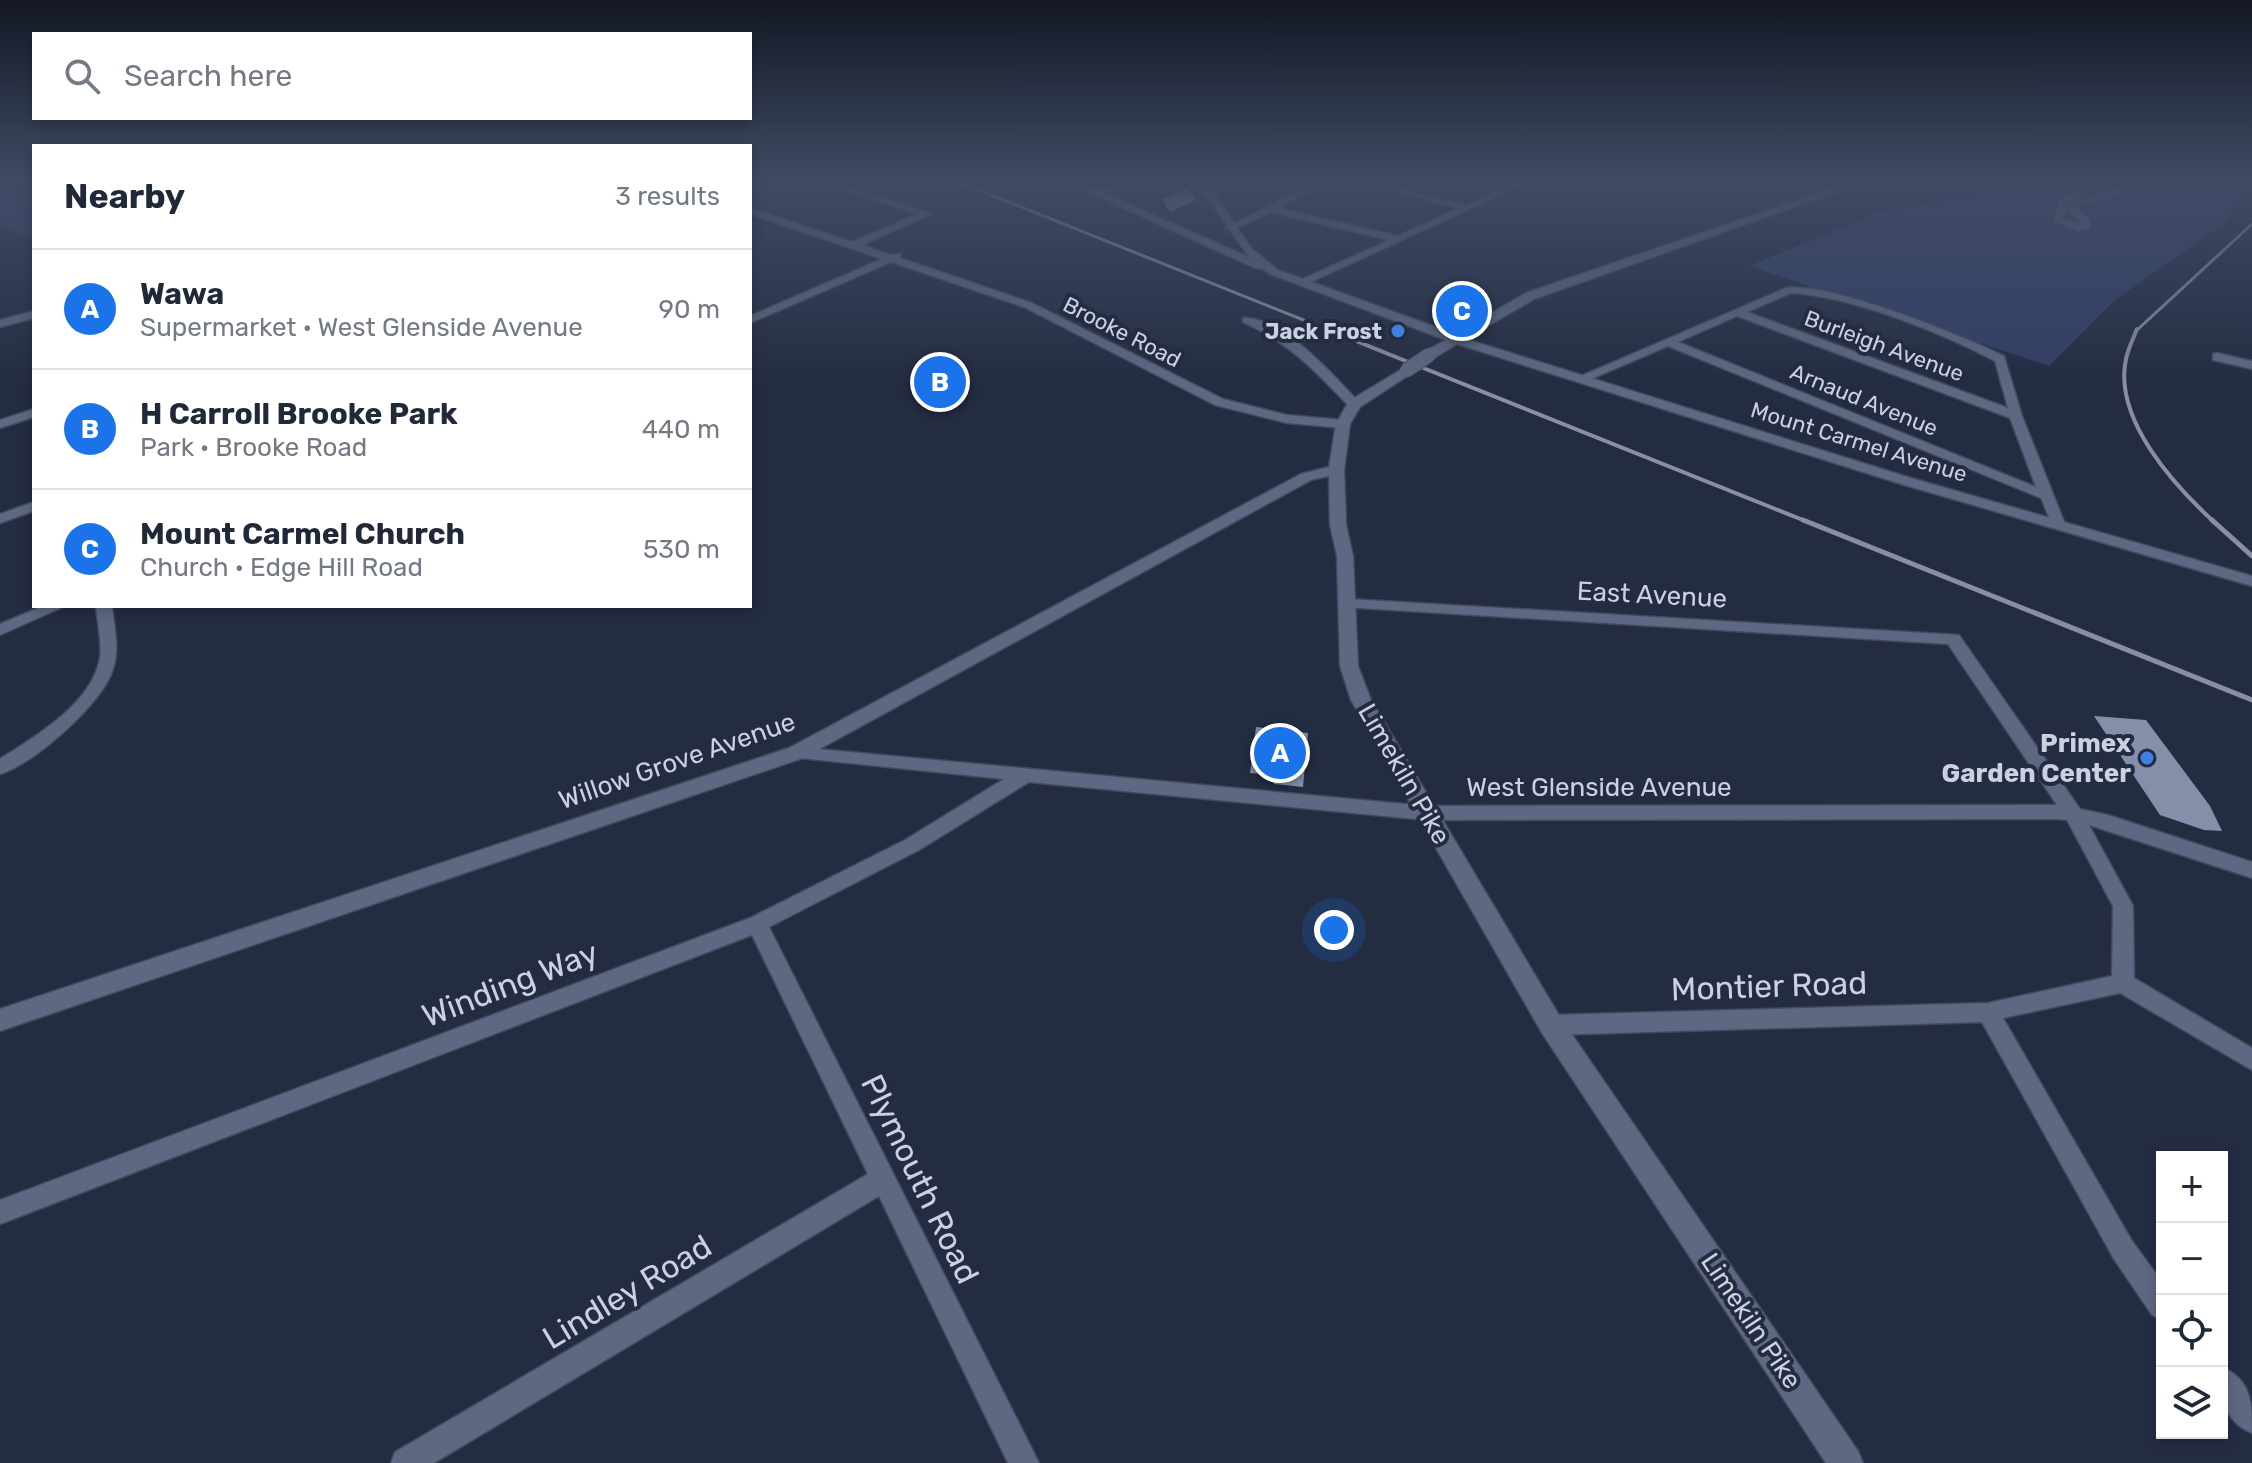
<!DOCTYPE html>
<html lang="en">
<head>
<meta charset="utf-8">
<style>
	:root { --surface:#fff; --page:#f6f6f7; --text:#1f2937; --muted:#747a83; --line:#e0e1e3; --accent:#1a73e8 }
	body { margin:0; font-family:Rubik,sans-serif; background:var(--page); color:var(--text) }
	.controls { position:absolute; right:24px; bottom:24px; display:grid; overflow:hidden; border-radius:0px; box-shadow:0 4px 12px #0003 }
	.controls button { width:72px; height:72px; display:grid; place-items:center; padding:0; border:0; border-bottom:2px solid var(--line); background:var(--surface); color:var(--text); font:40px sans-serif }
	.you { position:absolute; left:1334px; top:930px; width:28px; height:28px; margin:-20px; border:6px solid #fff; border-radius:50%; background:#1a73e8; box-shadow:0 0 0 12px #1a73e833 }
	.badge { display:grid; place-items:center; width:52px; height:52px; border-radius:50%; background:var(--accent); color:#fff; font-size:26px; font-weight:700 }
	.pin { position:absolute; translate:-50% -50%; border:4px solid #fff; box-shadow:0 2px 8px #0006 }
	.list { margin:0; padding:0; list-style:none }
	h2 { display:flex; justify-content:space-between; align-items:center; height:104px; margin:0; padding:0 32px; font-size:34px }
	h2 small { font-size:26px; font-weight:400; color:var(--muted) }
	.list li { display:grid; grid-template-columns:52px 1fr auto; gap:24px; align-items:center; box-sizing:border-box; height:120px; padding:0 32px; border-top:2px solid var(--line) }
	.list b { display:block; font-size:30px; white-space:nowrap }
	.list p { margin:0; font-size:26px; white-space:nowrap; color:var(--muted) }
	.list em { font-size:26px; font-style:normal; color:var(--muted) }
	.icon { flex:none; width:44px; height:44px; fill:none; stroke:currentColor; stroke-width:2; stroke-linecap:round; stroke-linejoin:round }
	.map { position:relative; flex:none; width:2252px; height:1463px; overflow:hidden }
	.search { position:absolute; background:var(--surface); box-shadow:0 4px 12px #0003; left:32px; top:32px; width:720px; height:88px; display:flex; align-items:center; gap:20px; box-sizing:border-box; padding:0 28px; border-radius:0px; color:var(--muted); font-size:30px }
	.panel { position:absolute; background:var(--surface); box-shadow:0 4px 12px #0003; left:32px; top:144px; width:720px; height:464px; border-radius:0px }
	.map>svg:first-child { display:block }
</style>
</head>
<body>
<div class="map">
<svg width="2252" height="1463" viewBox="0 0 2252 1463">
	<rect width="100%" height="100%" fill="#242c42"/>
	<path fill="#323f64" d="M 0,180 L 34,180 L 34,237 L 0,227 Z
		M 2053,180 L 2252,180 L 2252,187 L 2223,224 L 2115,300 L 2049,366 L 1749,266 L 1882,211 Z"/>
	<path fill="#848faa" d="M 1187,188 L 1196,200 L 1170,212 L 1162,199 Z
		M 2094,716 L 2146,720 L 2210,806 L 2222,831 L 2204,830 L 2160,815 Z
		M 1256,727 L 1308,733 L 1303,787 L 1274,784 L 1275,775 L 1250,773 Z"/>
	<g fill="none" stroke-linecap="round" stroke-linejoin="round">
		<g stroke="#42495c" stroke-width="3">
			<path id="street" d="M 815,180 L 828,180 L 932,214 L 862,245 L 890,255 L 901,254 L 900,258 L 1032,303 L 1223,399 L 1287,415 L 1343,420 L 1350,424 L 1343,428 L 1287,423 L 1215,405 L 1024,307 L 891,262 L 750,323 L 750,316 L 882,259 L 750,214 L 750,208 L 852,242 L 918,214 Z
				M 1130,180 L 1144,180 L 1099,196 L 1091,194 Z
				M 1321,180 L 1333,180 L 1278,208 L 1398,236 L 1458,208 L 1350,180 L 1365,180 L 1466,205 L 1521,180 L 1533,180 L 1302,286 L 1297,283 L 1298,281 L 1389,240 L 1270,212 L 1233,230 L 1225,228 Z
				M 2095,180 L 2107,180 L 2072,201 L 2113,191 L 2129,180 L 2140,180 L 2119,195 L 2078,205 L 2078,209 L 2090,219 L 2091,228 L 2079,231 L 2054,221 L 2059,200 ZM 2069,202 L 2068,210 L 2082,224 L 2062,218 Z
				M 1786,288 C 1831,282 1961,335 2004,356 L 2022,416 L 2065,524 L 2063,527 L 2053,527 L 2041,498 L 1668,346 L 1584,382 L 1574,379 ZM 1791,293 C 1851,296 1942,333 1995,361 L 2008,408 L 1747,312 ZM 1737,316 L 2010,418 L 2036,487 L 1678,342 Z
				M 34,311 L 34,318 L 0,327 L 0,320 Z
				M 1243,318 C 1281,315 1334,376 1358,401 L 1358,407 L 1350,407 C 1313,369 1292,345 1243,322 Z
				M 2217,353 L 2252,361 L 2252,369 L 2213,360 L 2213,354 Z
				M 34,409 L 34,417 L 0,428 L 0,420 Z
				M 34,502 L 34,511 L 0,523 L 0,514 Z
				M 1348,599 L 1959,635 L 2080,809 L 2108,815 L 2252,862 L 2252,878 L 2089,825 L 2133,906 L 2134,978 L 2252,1048 L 2252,1070 L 2120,993 L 2003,1018 L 2132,1241 L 2162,1282 L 2162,1319 L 2152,1315 L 2114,1259 L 1982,1022 L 1551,1035 L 1543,1032 L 1540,1025 L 1543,1018 L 1551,1015 L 1988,1003 L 2112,976 L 2113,906 L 2067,820 L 2059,819 L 1426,820 L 1029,782 L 919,850 L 769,927 L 1039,1463 L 1008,1463 L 879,1196 L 434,1463 L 391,1463 L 395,1452 L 868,1174 L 752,935 L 0,1224 L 0,1200 L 750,918 L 905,840 L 1004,779 L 790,757 L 787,753 L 790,749 L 796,747 L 1426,806 L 2057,805 L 1948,644 L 1342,607 L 1340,604 L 1342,601 Z
				M 43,606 L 65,606 L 0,635 L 0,624 Z
				M 96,606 L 112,606 C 114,627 120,648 113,669 C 104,702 33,765 0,774 L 0,759 C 36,736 93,703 100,657 C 102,640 97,622 96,606 Z
				M 2222,1367 C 2252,1380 2252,1404 2252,1433 C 2221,1420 2222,1395 2222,1367 Z"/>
		</g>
		<g stroke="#42495c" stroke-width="3">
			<path id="secondary" d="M 1061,180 L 1074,180 L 1249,257 L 1195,180 L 1205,180 L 1251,248 L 1278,270 L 1455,334 L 1526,293 L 1856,180 L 1871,180 L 1534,299 L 1466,339 L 1911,478 L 2252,576 L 2252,586 L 1901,484 L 1457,344 L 1434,358 L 1424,358 L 1424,352 L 1446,340 L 1270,274 L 1263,269 L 1255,268 Z
				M 1407,366 L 1412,367 L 1412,373 L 1360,407 L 1350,424 L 1344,470 L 1346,525 L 1353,556 L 1358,666 L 1371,700 L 1560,1017 L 1858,1451 L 1863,1463 L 1826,1463 L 1542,1033 L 1351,700 L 1340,666 L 1337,556 L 1330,525 L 1329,476 L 1311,480 L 803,758 L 0,1031 L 0,1009 L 789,748 L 1301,474 L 1329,467 L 1336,424 L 1349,401 Z"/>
		</g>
		<use href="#street" fill="#5e6882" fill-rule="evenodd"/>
		<use href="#secondary" fill="#5e6882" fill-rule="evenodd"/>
		<path stroke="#898fa1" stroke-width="3" d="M 954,180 L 1331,331
			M 2136,331 L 2252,224"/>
		<path stroke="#898fa1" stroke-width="4" d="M 1326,329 L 1808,522
			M 2137,329 C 2133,339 2128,349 2126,359 C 2113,419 2174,485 2214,522"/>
		<path stroke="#898fa1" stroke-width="5" d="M 1803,520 L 2252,700
			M 2212,520 L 2252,556"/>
		<g stroke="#42495c" stroke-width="16" stroke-linecap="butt">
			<path id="secondary-bridge" d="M 1407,370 L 1429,355"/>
		</g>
		<use href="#secondary-bridge" stroke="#5e6882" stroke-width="14"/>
	</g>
	<linearGradient id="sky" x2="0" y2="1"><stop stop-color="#141824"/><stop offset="0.47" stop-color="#3f4b65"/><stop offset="1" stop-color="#3f4b65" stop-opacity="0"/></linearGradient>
	<rect width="2252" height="385" fill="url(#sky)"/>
	<g fill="#3f7fe0" stroke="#242c42" stroke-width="3">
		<circle cx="1398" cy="331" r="8"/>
		<circle cx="2147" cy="758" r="8"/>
	</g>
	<g text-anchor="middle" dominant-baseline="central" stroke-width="8" stroke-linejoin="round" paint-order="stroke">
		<g font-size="22" font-weight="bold" fill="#cbd1e0" stroke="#242c42" text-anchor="end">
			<text x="1382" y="331">Jack Frost</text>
		</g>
		<g font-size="22" fill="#cbd1e0" stroke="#242c42">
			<text transform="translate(1122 332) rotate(27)">Brooke Road</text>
			<text transform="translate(1884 346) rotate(20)">Burleigh Avenue</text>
			<text transform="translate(1864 400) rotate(22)">Arnaud Avenue</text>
			<text transform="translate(1859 442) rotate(17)">Mount Carmel Avenue</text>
		</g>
		<g font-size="26" fill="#cbd1e0" stroke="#242c42">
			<text transform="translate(1652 595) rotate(3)">East Avenue</text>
			<text transform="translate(677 761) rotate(-19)">Willow Grove Avenue</text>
			<text transform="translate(1404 774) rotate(60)">Limekiln Pike</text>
			<text x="1599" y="787">West Glenside Avenue</text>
			<text transform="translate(1751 1321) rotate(56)">Limekiln Pike</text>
		</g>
		<g font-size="26" font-weight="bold" fill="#cbd1e0" stroke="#242c42" text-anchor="end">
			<text x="2131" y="743">Primex<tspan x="2131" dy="30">Garden Center</tspan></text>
		</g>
		<g font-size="32" fill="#cbd1e0" stroke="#242c42">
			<text transform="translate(510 984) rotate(-21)">Winding Way</text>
			<text transform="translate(1769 986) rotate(-2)">Montier Road</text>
			<text transform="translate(920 1179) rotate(64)">Plymouth Road</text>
			<text transform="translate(627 1292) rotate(-31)">Lindley Road</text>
		</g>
	</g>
</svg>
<div class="controls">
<button>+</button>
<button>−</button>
<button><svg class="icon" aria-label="locate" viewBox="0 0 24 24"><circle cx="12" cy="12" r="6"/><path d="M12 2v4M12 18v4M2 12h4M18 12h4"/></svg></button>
<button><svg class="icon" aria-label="layers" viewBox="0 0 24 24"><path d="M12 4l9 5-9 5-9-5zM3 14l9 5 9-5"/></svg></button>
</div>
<div class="you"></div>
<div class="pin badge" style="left:1280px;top:753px">A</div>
<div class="pin badge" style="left:940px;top:382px">B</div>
<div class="pin badge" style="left:1462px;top:311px">C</div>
<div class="search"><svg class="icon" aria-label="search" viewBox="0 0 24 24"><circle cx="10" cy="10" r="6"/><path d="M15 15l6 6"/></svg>Search here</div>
<section class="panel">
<h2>Nearby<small>3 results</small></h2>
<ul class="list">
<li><span class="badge">A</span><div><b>Wawa</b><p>Supermarket · West Glenside Avenue</p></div><em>90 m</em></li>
<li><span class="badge">B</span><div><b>H Carroll Brooke Park</b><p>Park · Brooke Road</p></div><em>440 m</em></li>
<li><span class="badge">C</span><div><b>Mount Carmel Church</b><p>Church · Edge Hill Road</p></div><em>530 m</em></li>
</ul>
</section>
</div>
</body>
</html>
